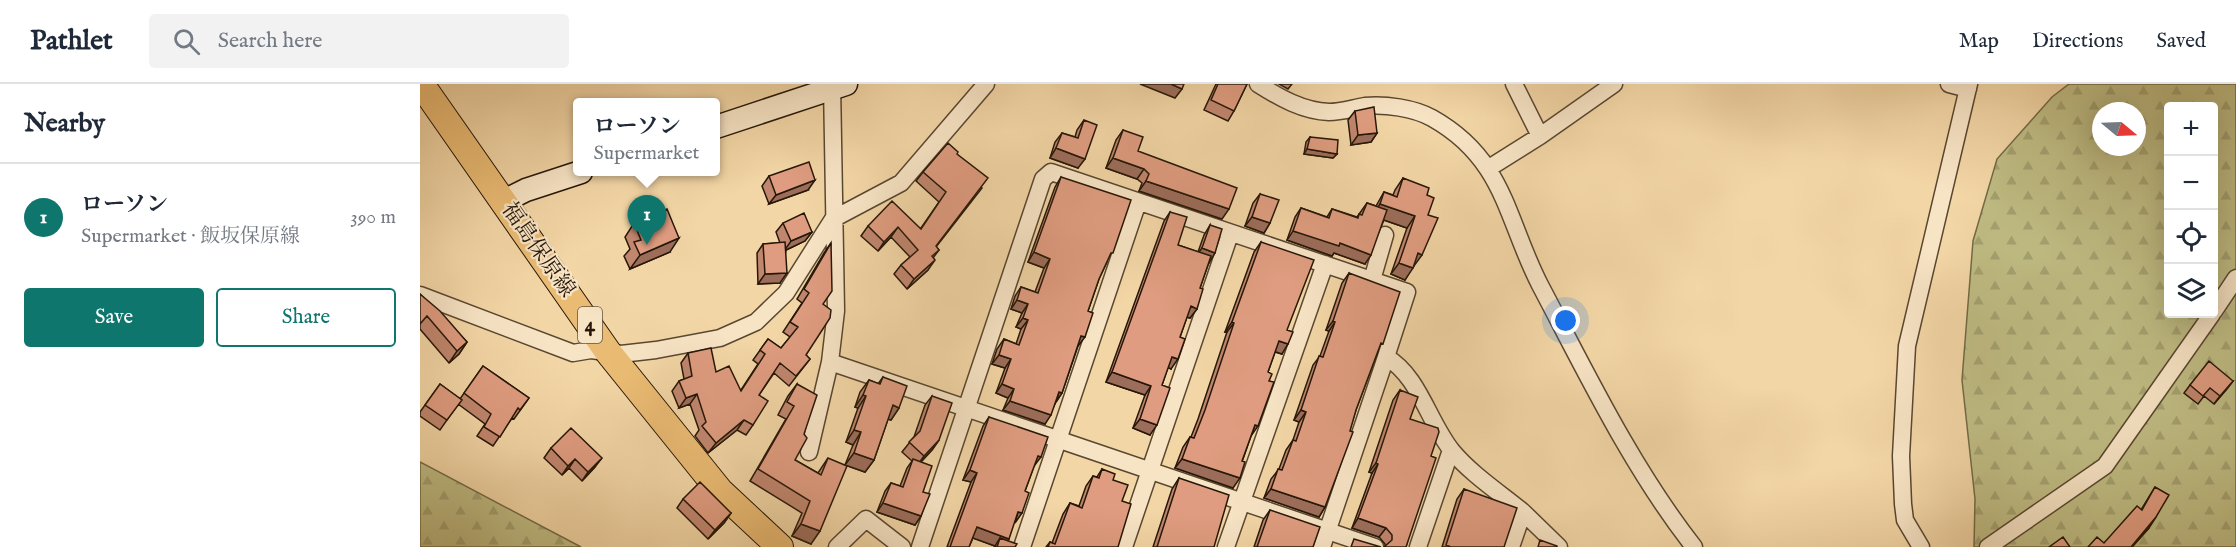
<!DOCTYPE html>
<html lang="en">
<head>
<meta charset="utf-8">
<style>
	:root { --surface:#fff; --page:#f2f2f3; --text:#1f2937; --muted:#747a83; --line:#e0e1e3; --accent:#0f766e }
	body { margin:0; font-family:"IM FELL English","Noto Serif JP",serif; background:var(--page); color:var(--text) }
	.controls { position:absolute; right:18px; top:18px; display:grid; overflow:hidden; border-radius:6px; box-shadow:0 6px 24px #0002 }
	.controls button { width:54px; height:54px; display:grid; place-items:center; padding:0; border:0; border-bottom:2px solid var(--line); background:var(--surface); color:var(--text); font:30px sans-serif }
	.compass { position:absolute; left:1672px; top:18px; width:54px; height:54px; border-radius:50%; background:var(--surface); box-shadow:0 6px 24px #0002; rotate:109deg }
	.you { position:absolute; left:1146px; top:237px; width:21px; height:21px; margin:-15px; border:4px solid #fff; border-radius:50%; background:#1a73e8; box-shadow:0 0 0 9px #1a73e833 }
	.badge { display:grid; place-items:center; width:39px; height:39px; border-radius:50%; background:var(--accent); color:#fff; font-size:20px; font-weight:700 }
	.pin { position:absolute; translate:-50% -50px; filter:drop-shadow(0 2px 3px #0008) }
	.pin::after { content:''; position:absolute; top:32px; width:21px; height:18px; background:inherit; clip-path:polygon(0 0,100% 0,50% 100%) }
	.popup { position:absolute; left:153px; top:14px; width:147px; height:78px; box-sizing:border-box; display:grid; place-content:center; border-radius:6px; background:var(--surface); filter:drop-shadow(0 2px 4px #0005); font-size:20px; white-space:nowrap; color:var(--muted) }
	.popup b { font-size:22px; color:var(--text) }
	.popup::after { content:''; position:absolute; left:50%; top:100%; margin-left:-12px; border:12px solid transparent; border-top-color:var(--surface) }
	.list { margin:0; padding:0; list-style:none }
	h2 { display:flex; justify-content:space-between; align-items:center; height:78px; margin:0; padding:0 24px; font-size:26px }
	h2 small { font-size:20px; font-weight:400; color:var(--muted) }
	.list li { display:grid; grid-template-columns:39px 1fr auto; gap:18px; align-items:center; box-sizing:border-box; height:108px; padding:0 24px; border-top:2px solid var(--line) }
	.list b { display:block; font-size:22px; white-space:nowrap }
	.list p { margin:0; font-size:20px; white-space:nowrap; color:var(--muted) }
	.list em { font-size:20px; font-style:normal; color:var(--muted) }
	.actions { display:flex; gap:12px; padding:18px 24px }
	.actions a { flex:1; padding:14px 0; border:2px solid var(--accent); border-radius:6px; text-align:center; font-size:21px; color:var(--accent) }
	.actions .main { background:var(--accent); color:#fff }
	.icon { flex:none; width:33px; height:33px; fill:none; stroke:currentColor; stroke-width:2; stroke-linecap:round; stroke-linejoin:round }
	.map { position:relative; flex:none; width:1816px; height:463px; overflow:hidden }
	header { display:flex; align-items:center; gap:36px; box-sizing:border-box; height:84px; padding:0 30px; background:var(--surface); border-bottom:2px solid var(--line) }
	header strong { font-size:28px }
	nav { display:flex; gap:33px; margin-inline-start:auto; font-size:21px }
	.search { width:420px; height:54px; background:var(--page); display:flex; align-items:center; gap:15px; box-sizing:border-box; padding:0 21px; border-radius:6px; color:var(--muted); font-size:22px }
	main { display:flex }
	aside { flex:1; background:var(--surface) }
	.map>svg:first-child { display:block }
</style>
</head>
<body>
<header>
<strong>Pathlet</strong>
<div class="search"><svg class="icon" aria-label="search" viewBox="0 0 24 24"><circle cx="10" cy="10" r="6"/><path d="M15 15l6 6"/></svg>Search here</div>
<nav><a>Map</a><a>Directions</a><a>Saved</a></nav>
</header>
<main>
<aside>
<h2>Nearby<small></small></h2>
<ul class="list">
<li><span class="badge">1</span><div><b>ローソン</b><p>Supermarket · 飯坂保原線</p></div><em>390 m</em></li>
</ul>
<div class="actions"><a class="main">Save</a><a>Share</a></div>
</aside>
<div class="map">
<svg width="1816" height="463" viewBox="0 0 1816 463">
	<defs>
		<pattern id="forest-firs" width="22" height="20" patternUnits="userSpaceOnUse" patternTransform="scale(1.5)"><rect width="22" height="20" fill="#bfbc83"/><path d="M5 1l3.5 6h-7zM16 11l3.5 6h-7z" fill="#a4a170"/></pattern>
	</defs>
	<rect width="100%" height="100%" fill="#f3d6a6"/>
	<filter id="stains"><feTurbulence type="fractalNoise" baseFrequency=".00333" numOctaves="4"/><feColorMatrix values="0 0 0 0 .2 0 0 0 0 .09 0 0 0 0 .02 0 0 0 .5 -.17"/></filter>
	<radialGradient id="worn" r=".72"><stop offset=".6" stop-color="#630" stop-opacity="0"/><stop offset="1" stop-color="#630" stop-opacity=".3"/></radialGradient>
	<path fill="url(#forest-firs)" stroke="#726a46" stroke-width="1.5" fill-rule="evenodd" d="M 1649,0 L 1816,0 L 1816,463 L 1554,463 L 1555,415 L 1542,296 L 1553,157 L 1577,75 L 1632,13 ZM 1748,22 L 1794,22 L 1794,230 L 1748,230 ZM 1681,27 L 1717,27 L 1717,63 L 1681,63 Z
		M 0,378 L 161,463 L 0,463 Z"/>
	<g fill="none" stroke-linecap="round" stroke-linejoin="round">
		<g stroke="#594730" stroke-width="19">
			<path id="street" d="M 412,0 L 416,227 L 410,278 L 955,463
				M 838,0 C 860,14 883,27 909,28 C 921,28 933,24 945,22 C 965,20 994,24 1012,34 C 1085,75 1086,135 1120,201 C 1167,290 1212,384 1274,463
				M 1094,0 L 1120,52
				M 1529,0 L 1548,5
				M 1069,84 L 1120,52 L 1194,0
				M 952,196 L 965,151
				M 0,211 L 153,269 L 171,266 L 201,270 L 236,266 L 300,254 L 336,238 L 366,209 L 413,135 L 481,99 L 566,0
				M 1794,227 L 1816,194
				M 389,368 L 410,278
				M 1103,428 L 1139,463
				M 417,463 L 446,435 L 482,463
				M 500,463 L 623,95 L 631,88 L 987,208 L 966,273 C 999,292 1008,337 1032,367 C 1051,390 1080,409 1103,428 L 1091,463
				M 602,463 L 718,118
				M 704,463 L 810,150
				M 806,463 L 905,180
				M 902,463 L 966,273
				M 998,463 L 1031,366
				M 1501,463 L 1485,436 L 1483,420 L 1481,372 L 1487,262 L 1549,0
				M 1568,463 L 1685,382 L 1792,230"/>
		</g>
		<g stroke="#261708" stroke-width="25">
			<path id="secondary" d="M 296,43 L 426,0
				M 84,117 L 106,106 L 161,88"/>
		</g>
		<g stroke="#261708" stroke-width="28">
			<path id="primary" d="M 1,0 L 188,268 L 300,407 L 360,463"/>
		</g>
		<use href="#street" stroke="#f7e4c5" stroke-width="16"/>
		<use href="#secondary" stroke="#f7e4c5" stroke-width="22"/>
		<use href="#primary" stroke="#eabb73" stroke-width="26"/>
	</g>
	<path fill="#c0866e" stroke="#261708" stroke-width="1.5" d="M 796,0 L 827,0 L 814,27 L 808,37 L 784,26 Z
		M 859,0 L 872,0 L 868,5 Z
		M 935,27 L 957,49 L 951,58 L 931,61 L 928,36 Z
		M 664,36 L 658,84 L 630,74 L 635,58 L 642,49 L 655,53 L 657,46 Z
		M 703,46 L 718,67 L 802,135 L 719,107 L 722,99 L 717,95 L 686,84 L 696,56 Z
		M 890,53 L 917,70 L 913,74 L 884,70 L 886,58 Z
		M 537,70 L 562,104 L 516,163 L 519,166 L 513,174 L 508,186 L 487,205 L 474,190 L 481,181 L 490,173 L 471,153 L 458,167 L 441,152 L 448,142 L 501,144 L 519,118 L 496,97 L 503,88 Z
		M 349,92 L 388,106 L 349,120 L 342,102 Z
		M 641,93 L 687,178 L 679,195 L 668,227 L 658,262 L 642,309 L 636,318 L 625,340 L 583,326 L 588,314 L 576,309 L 585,284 L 572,280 L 577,265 L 584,255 L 596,260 L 601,245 L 596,243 L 602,229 L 591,225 L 595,212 L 601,203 L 615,208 L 624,184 L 608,178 L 635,103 Z
		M 983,94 L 1007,111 L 1008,131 L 994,182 L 993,182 L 985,196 L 971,190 L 987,144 L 964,136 L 945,180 L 914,169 L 912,172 L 867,156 L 875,133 L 881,124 L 907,133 L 912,125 L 937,133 L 947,119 L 956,122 L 964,108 L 973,111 L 975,106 Z
		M 840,110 L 850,139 L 844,149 L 825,142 L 833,119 Z
		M 750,128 L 758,161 L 778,168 L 784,151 L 790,141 L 789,178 L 780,204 L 777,225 L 770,234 L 767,233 L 760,253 L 751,285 L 748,283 L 742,301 L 730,351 L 713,344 L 725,311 L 686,298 L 744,137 Z
		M 214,139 L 250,168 L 210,185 L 204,172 L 210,165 L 205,153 Z
		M 363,139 L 392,148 L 385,157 L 366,166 L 360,199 L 338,200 L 337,169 L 343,160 L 360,159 L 356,148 Z
		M 841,158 L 867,246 L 862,270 L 855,268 L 848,288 L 831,352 L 813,404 L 755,384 L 763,363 L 770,353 L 771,353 L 778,335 L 807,248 L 805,248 L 834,168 Z
		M 411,159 L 403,220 L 386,271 L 390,275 L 369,302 L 354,289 L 339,311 L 333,341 L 326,351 L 317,346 L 288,369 L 275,352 L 279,346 L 270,320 L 259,324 L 252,307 L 259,297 L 264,295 L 261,279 L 268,269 L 321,306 L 338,280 L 333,276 L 348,255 L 361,264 L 370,253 L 363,248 L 382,219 L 377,215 L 404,169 Z
		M 929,189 L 958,267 L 936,326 L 905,423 L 899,433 L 844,414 L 851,395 L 859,385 L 866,366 L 873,356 L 879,338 L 874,336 L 893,281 L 900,272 L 909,247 L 906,246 L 922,199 Z
		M 0,210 L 47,258 L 39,270 L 29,279 L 0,245 Z
		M 63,282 L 109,314 L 94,335 L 92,334 L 73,362 L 57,352 L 65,340 L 38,320 L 20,346 L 0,332 L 0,328 L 20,300 L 40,315 Z
		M 463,293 L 479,324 L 471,336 L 468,335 L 454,376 L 445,388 L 425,381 L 433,361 L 426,358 L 438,324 L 435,323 L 440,308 L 449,296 L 458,300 Z
		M 1813,297 L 1794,320 L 1784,312 L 1778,320 L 1764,309 L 1770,301 Z
		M 377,300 L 375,376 L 398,389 L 408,374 L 391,460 L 372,452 L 382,429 L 330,397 L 366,335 L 358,331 L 368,312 Z
		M 980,306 L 990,335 L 1011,372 L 986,463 L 965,462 L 965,460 L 959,453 L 932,444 L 952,389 L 949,388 L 973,316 Z
		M 512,312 L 519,356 L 512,366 L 501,378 L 503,408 L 501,432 L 495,441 L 457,428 L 465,407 L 471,399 L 480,402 L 487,384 L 492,377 L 482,368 L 494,353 L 505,321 Z
		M 569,333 L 614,382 L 587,457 L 595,463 L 574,463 L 575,462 L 553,454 L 549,463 L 527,463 L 551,398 L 543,396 L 563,342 Z
		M 131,364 L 175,383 L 162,397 L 149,384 L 142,391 L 124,374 Z
		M 682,385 L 693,396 L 702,417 L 698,463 L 626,463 L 630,458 L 632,459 L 643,430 L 650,419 L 659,422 L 666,402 L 673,392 L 677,393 Z
		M 759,394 L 794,463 L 733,463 L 752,405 Z
		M 1735,403 L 1729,444 L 1712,463 L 1668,463 L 1684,459 L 1721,426 Z
		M 1044,405 L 1084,463 L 1022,463 L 1037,415 Z
		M 263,415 L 311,429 L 304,439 L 288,455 L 257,424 Z
		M 850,426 L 893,463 L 834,463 L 843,436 Z"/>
	<path fill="#9c6d5a" stroke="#261708" stroke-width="1.5" d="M 720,0 L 751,0 L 762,5 L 755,14 Z
		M 957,49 L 951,58 L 931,61 L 938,51 Z
		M 636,64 L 665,75 L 658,84 L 630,74 Z
		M 887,65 L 917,70 L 913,74 L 884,70 Z
		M 693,74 L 724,85 L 717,95 L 686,84 Z
		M 395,96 L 388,106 L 349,120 L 356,111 Z
		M 726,97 L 809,125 L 802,135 L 719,107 Z
		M 960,120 L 995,132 L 987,144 L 952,132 Z
		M 832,133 L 850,139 L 844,149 L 825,142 Z
		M 478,143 L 471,153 L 458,167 L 464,158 Z
		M 873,147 L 920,159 L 951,171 L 945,180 L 914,169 L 912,172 L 867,156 Z
		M 392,148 L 385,157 L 364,167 L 371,157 Z
		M 259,154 L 250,168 L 210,185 L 220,171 Z
		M 782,164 L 795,169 L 789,179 L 775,174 Z
		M 614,168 L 630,175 L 624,184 L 608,178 Z
		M 998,169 L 1002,171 L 994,182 L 990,181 Z
		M 515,176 L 508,186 L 487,205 L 494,195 Z
		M 979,179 L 993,184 L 985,196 L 971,190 Z
		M 367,189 L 360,199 L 338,200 L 345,190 Z
		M 597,216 L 608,220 L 602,229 L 591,225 Z
		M 771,222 L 777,225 L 770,234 L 764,232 Z
		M 603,234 L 608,236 L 601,245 L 596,243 Z
		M 913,237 L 915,238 L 909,247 L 906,246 Z
		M 812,238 L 814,239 L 807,248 L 805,248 Z
		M 661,252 L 665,253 L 658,262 L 655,261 Z
		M 859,257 L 868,260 L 862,270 L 853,267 Z
		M 47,258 L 39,270 L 29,279 L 37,267 Z
		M 579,271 L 591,275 L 585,284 L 572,280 Z
		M 752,273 L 758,275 L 751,285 L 745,282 Z
		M 692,288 L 731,302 L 725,311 L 686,298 Z
		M 1813,297 L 1807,305 L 1794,320 L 1800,312 Z
		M 582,300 L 594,305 L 588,314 L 576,309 Z
		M 639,308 L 642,309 L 636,318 Z
		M 277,310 L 270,320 L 259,324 L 266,314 Z
		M 443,311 L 446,312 L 438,324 L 435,323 Z
		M 590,317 L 631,331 L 625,340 L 583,326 Z
		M 473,321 L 479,324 L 471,336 L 464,334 Z
		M 881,326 L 886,328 L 879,338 L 874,336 Z
		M 720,335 L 737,341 L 730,351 L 713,344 Z
		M 324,336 L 317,346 L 288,369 L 296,359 Z
		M 835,341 L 838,342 L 831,352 Z
		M 434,346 L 441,348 L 433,361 L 426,358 Z
		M 519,356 L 512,366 L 497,382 L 504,372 Z
		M 434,369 L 454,376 L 445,388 L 425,381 Z
		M 618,372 L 621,373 L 614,382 L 611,381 Z
		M 182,374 L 175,383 L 162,397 L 168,388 Z
		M 155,375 L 149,384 L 142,391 L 148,382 Z
		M 762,375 L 820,394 L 813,404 L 755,384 Z
		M 956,379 L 958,380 L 952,389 L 949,388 Z
		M 550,386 L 557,389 L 551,398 L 543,396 Z
		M 851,405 L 905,423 L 899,433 L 844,414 Z
		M 463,419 L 501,432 L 495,441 L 457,428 Z
		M 598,428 L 602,429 L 595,439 Z
		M 311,429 L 304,439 L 288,455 L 295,446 Z
		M 1736,433 L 1729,444 L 1712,463 L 1711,463 Z
		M 938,434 L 966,444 L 959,453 L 932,444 Z
		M 381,440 L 400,447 L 391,460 L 372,452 Z
		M 557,443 L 589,455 L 583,463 L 580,454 L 575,462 L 550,453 Z"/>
	<path fill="#df9c80" stroke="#261708" stroke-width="1.5" d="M 751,0 L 764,0 L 762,5 Z
		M 798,0 L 827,0 L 814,27 L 791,16 Z
		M 954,23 L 957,49 L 938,51 L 935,27 Z
		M 664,36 L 677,41 L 665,75 L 636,64 L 642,49 L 658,54 Z
		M 703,46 L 723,53 L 718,67 L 817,104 L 809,125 L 726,97 L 729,90 L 724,85 L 693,74 Z
		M 890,53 L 918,56 L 917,70 L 887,65 Z
		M 528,59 L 538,68 L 537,70 L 568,94 L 516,162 L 519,166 L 512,172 L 515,176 L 494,195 L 481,181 L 498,166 L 478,143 L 464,158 L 448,142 L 472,117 L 501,145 L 526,108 L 503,88 Z
		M 389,78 L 395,96 L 356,111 L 349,92 Z
		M 641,93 L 711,116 L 693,169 L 691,169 L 679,195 L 668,227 L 673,229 L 665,253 L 661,252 L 642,309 L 639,308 L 631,331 L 590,317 L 594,305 L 582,300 L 591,275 L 579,271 L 584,255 L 599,261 L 608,236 L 603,234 L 608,220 L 597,216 L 601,203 L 618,209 L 630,175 L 614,168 Z
		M 983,94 L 1009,104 L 1007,111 L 1014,114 L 1008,131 L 1018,134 L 1002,171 L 998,169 L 993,184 L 979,179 L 995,132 L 960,120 L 964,108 L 977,113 Z
		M 840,110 L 859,116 L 850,139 L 832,133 Z
		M 947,119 L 967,126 L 951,171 L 920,159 L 919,162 L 873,147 L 881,124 L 909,134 L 912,125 L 938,134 L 939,130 L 942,131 Z
		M 247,125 L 259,154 L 220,171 L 214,158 L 221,156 L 214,139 Z
		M 750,128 L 767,133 L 758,161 L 791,172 L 780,204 L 783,205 L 777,225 L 771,222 L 760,253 L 765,255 L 758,275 L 752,273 L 742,301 L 750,304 L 737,341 L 720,335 L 731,302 L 692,288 Z
		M 384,129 L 392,148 L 371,157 L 363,139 Z
		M 790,141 L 802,145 L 795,169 L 782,164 Z
		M 365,158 L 367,189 L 345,190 L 343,160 Z
		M 841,158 L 894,176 L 867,246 L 873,248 L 868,260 L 859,257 L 848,288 L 852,290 L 849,297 L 854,298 L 838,342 L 835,341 L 822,377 L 825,378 L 820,394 L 762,375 L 770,353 L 774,354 L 785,326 L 814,239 L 812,238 Z
		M 411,159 L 412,207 L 403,220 L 411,226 L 410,234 L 386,271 L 390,275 L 376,292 L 360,279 L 339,311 L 348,317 L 333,341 L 324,336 L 296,359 L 282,342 L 286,338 L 277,310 L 266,314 L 259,297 L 272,292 L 268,269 L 291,264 L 296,288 L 309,282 L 321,307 L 345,270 L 340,266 L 348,255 L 361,264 L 378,243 L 370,238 L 389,209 L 384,205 Z
		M 929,189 L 980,208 L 963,260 L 961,259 L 936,326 L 930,347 L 933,348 L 905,423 L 851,405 L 858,385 L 862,386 L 873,356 L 876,357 L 886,328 L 881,326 L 899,272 L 903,273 L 915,238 L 913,237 Z
		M 0,210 L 20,227 L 47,258 L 37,267 L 7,232 L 0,240 Z
		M 1789,277 L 1813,297 L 1800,312 L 1790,304 L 1783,312 L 1770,301 Z
		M 63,282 L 109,314 L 100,326 L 98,324 L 80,353 L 64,343 L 71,330 L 44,309 Z
		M 463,293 L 487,302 L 479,324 L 473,321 L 454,376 L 434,369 L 441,348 L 434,346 L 446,312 L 443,311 L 449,296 L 460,300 Z
		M 20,300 L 42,316 L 27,336 L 5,321 Z
		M 377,300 L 397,311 L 384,350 L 387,354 L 375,376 L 401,391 L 408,374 L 427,382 L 400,447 L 381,440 L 390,417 L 338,385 L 374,322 L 367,318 Z
		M 980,306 L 998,313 L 990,335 L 1018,344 L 1019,348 L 1011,372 L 1016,374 L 986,463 L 964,463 L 972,456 L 972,451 L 966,444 L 938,434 L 958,380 L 956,379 Z
		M 512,312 L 532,319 L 519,356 L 504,372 L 489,358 L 500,347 Z
		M 569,333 L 628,353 L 621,373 L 618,372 L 605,407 L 609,409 L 602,429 L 598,428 L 589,455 L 557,443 L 549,463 L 530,463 L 557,389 L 550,386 Z
		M 151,344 L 182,374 L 168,388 L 155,375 L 148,382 L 131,364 Z
		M 493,375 L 512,382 L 503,408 L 510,410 L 501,432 L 463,419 L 471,399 L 483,403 Z
		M 682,385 L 695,390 L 693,396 L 708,401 L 702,417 L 711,420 L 698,463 L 628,463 L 630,458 L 635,460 L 650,419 L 662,424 L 673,392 L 679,394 Z
		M 759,394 L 809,411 L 794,463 L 737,463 Z
		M 280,398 L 311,429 L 295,446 L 263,415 Z
		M 1735,403 L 1749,411 L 1736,433 L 1711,463 L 1668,463 L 1677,453 L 1684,459 L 1717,422 L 1722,426 Z
		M 1044,405 L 1097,424 L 1084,463 L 1031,463 L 1026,461 Z
		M 850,426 L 900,443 L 893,463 L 837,463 Z
		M 1643,453 L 1650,463 L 1629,463 Z
		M 580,454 L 597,460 L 595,463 L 577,463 Z
		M 934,455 L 961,463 L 931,463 Z
		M 1120,456 L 1137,462 L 1137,463 L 1118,463 Z"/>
	<g text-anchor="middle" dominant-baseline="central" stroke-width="4.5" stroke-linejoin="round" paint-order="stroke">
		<rect fill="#f7e4c5" stroke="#655441" stroke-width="1.5" x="158" y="223" width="24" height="36" rx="4.5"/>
		<g font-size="21" font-weight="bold" fill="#261708">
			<text x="170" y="241">4</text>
		</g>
		<g font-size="22" fill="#261708" stroke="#f7e4c5">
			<text transform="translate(118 166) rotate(55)">福島保原線</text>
		</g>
	</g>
	<rect width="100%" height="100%" filter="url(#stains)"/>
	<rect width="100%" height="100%" fill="url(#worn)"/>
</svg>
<div class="controls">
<button>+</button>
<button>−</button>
<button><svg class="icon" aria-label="locate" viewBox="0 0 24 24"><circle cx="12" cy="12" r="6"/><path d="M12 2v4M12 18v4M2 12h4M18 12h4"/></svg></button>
<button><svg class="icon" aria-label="layers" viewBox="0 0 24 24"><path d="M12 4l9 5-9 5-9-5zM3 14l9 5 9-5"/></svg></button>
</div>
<svg class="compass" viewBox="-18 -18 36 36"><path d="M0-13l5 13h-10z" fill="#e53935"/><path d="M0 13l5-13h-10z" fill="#747a83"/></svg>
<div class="you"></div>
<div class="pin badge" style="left:227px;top:161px">1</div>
<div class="popup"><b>ローソン</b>Supermarket</div>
</div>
</main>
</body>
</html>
